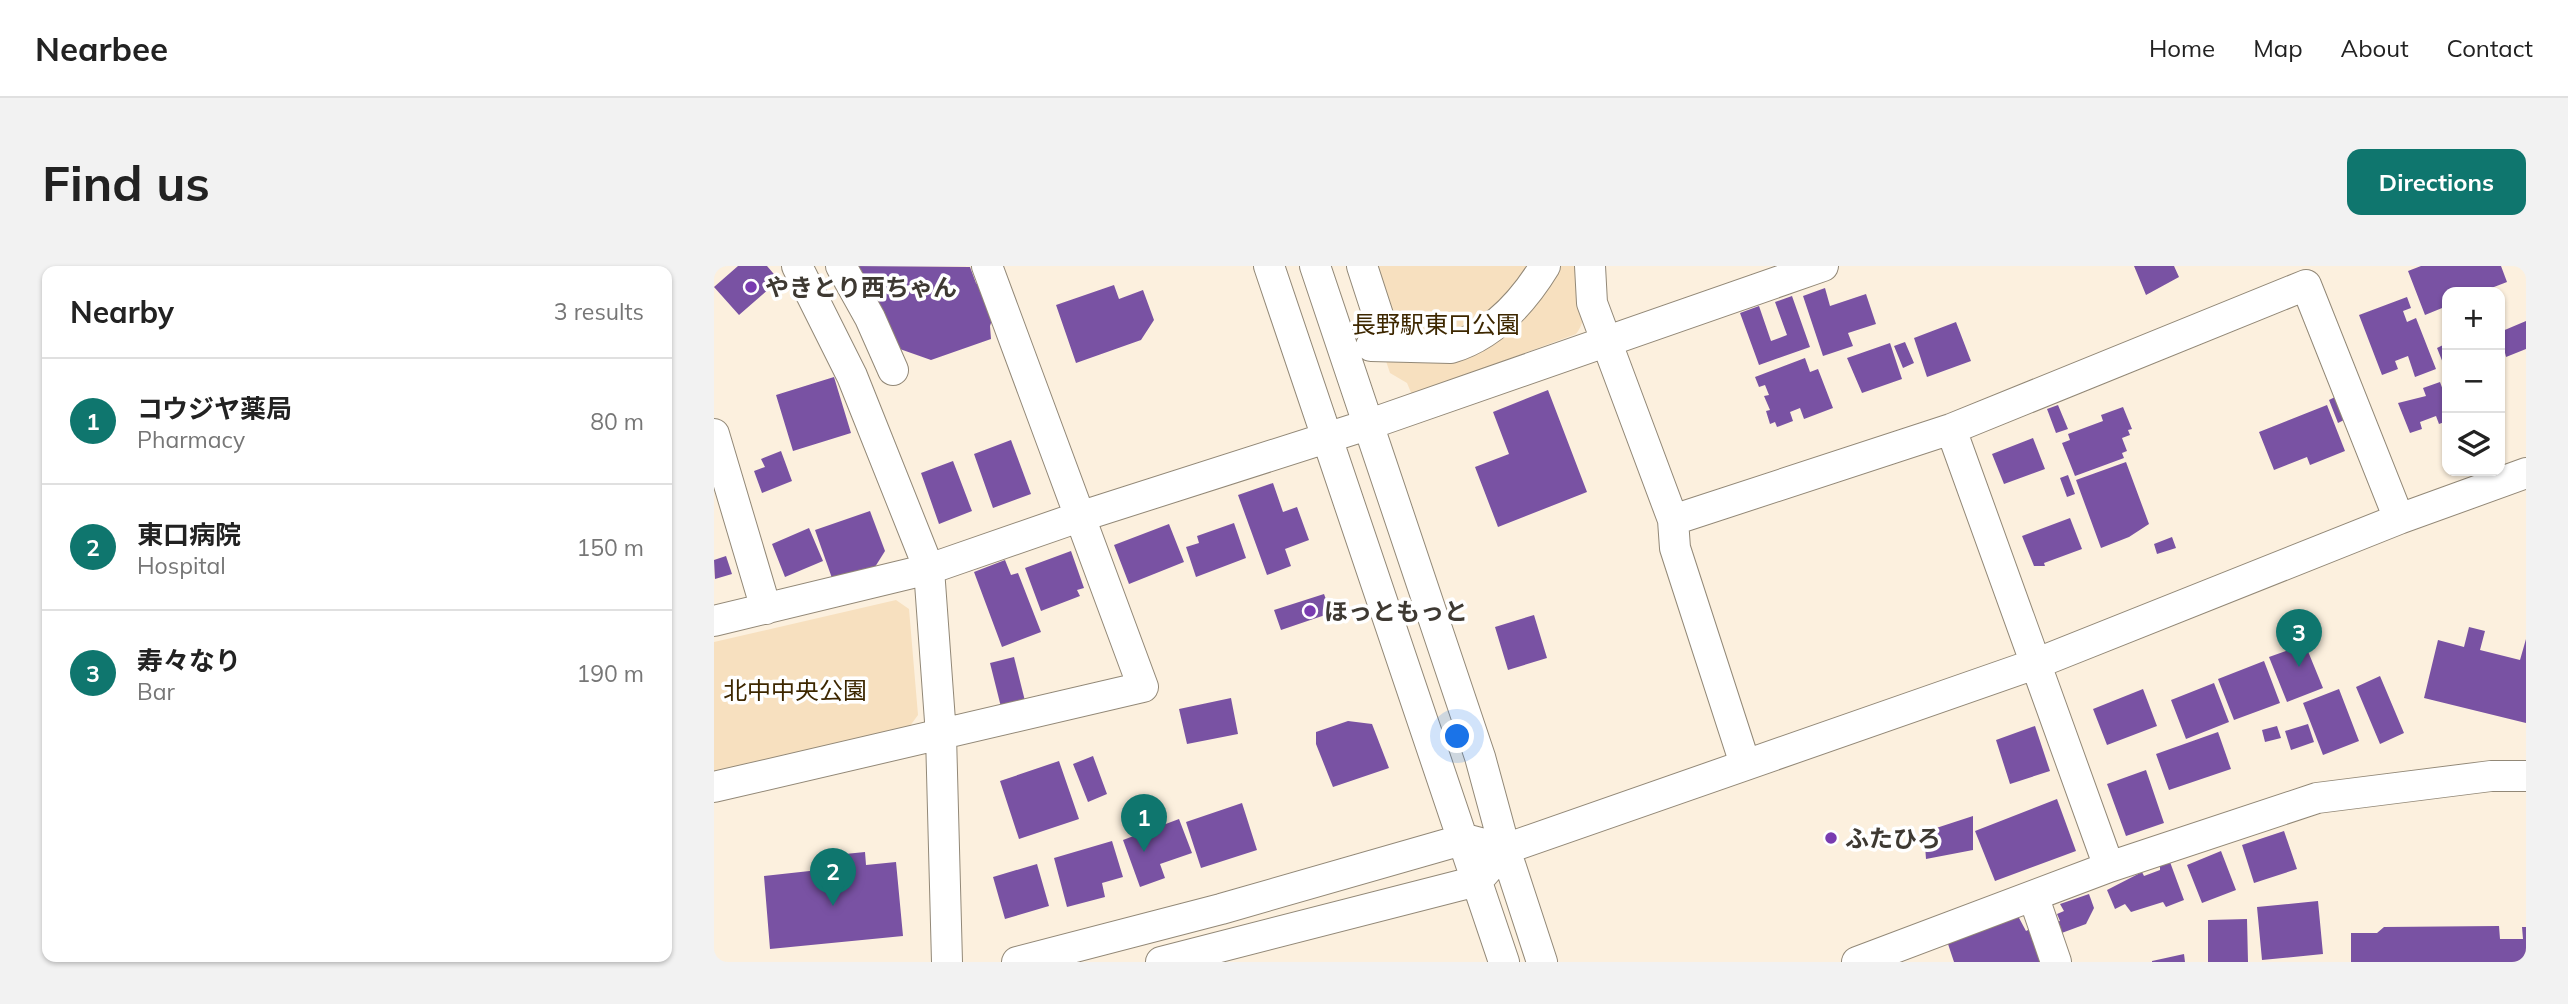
<!DOCTYPE html>
<html lang="en">
<head>
<meta charset="utf-8">
<style>
	:root { --surface:#fff; --page:#f2f2f2; --text:#222; --muted:#767676; --line:#e0e0e0; --accent:#0f766e }
	body { margin:0; font-family:Mulish,"Noto Sans JP",sans-serif; background:var(--page); color:var(--text) }
	.controls { position:absolute; right:21px; top:21px; display:grid; overflow:hidden; border-radius:14px; box-shadow:0 2px 5px #0004 }
	.controls button { width:63px; height:63px; display:grid; place-items:center; padding:0; border:0; border-bottom:2px solid var(--line); background:var(--surface); color:var(--text); font:35px sans-serif }
	.you { position:absolute; left:744px; top:471px; width:24px; height:24px; margin:-18px; border:5px solid #fff; border-radius:50%; background:#1a73e8; box-shadow:0 0 0 10px #1a73e833 }
	.badge { display:grid; place-items:center; width:46px; height:46px; border-radius:50%; background:var(--accent); color:#fff; font-size:23px; font-weight:700 }
	.pin { position:absolute; translate:-50% -58px; filter:drop-shadow(0 2px 4px #0008) }
	.pin::after { content:''; position:absolute; top:37px; width:24px; height:21px; background:inherit; clip-path:polygon(0 0,100% 0,50% 100%) }
	.list { margin:0; padding:0; list-style:none }
	h2 { display:flex; justify-content:space-between; align-items:center; height:91px; margin:0; padding:0 28px; font-size:30px }
	h2 small { font-size:23px; font-weight:400; color:var(--muted) }
	.list li { display:grid; grid-template-columns:46px 1fr auto; gap:21px; align-items:center; box-sizing:border-box; height:126px; padding:0 28px; border-top:2px solid var(--line) }
	.list b { display:block; font-size:26px; white-space:nowrap }
	.list p { margin:0; font-size:23px; white-space:nowrap; color:var(--muted) }
	.list em { font-size:23px; font-style:normal; color:var(--muted) }
	.icon { flex:none; width:38px; height:38px; fill:none; stroke:currentColor; stroke-width:2; stroke-linecap:round; stroke-linejoin:round }
	.map { position:relative; flex:none; width:1812px; height:696px; overflow:hidden; border-radius:14px }
	header { display:flex; align-items:center; gap:42px; box-sizing:border-box; height:98px; padding:0 35px; background:var(--surface); border-bottom:2px solid var(--line) }
	header strong { font-size:33px }
	nav { display:flex; gap:38px; margin-inline-start:auto; font-size:24px }
	.intro { display:flex; align-items:center; justify-content:space-between; box-sizing:border-box; height:168px; padding:0 42px }
	h1 { margin:0; font-size:49px }
	.button { padding:18px 32px; border-radius:14px; background:var(--accent); color:#fff; font-size:24px; font-weight:700 }
	main { display:flex; gap:42px; padding:0 42px }
	aside { flex:1; background:var(--surface); border-radius:14px; box-shadow:0 2px 5px #0004 }
	.map>svg:first-child { display:block }
</style>
</head>
<body>
<header>
<strong>Nearbee</strong>
<nav><a>Home</a><a>Map</a><a>About</a><a>Contact</a></nav>
</header>
<div class="intro"><h1>Find us</h1><a class="button">Directions</a></div>
<main>
<aside>
<h2>Nearby<small>3 results</small></h2>
<ul class="list">
<li><span class="badge">1</span><div><b>コウジヤ薬局</b><p>Pharmacy</p></div><em>80 m</em></li>
<li><span class="badge">2</span><div><b>東口病院</b><p>Hospital</p></div><em>150 m</em></li>
<li><span class="badge">3</span><div><b>寿々なり</b><p>Bar</p></div><em>190 m</em></li>
</ul>
</aside>
<div class="map">
<svg width="1812" height="696" viewBox="0 0 1812 696">
	<rect width="100%" height="100%" fill="#fcf0de"/>
	<path fill="#f7e0bf" d="M 640,0 L 866,0 C 869,23 877,48 862,68 L 698,129 L 693,117 L 676,107 Z
		M 182,334 L 195,343 L 204,449 L 193,464 L 0,511 L 0,376 Z"/>
	<path fill="#7952a3" d="M 24,0 L 53,0 L 65,14 L 25,49 L 0,21 Z
		M 137,0 L 256,1 L 262,17 L 272,26 L 279,51 L 276,60 L 277,73 L 217,94 L 183,82 L 147,4 Z
		M 1420,0 L 1460,0 L 1465,11 L 1432,29 Z
		M 1707,0 L 1787,0 L 1793,16 L 1767,26 L 1733,26 L 1733,40 L 1711,49 L 1694,5 Z
		M 400,19 L 405,33 L 429,24 L 440,54 L 427,74 L 362,97 L 342,39 Z
		M 1111,22 L 1116,40 L 1152,28 L 1162,58 L 1134,67 L 1139,80 L 1109,90 L 1089,30 Z
		M 1078,30 L 1096,81 L 1045,99 L 1026,47 L 1045,40 L 1057,75 L 1073,69 L 1061,36 Z
		M 1693,31 L 1697,42 L 1689,45 L 1693,56 L 1702,52 L 1722,103 L 1701,111 L 1694,90 L 1681,95 L 1684,103 L 1668,109 L 1645,49 Z
		M 1812,55 L 1812,83 L 1792,91 L 1786,66 Z
		M 1242,56 L 1257,95 L 1213,111 L 1200,72 Z
		M 1191,76 L 1200,97 L 1189,102 L 1180,80 Z
		M 1176,77 L 1188,113 L 1148,127 L 1133,92 Z
		M 1733,77 L 1733,107 L 1723,82 Z
		M 1091,92 L 1096,106 L 1104,103 L 1119,142 L 1090,153 L 1086,142 L 1076,146 L 1079,155 L 1063,161 L 1061,156 L 1056,158 L 1052,145 L 1056,144 L 1050,130 L 1055,129 L 1051,119 L 1045,121 L 1041,111 Z
		M 120,111 L 137,167 L 79,185 L 62,129 Z
		M 1726,116 L 1733,135 L 1733,155 L 1725,158 L 1722,150 L 1706,156 L 1708,163 L 1696,167 L 1684,137 L 1712,130 L 1709,122 Z
		M 834,124 L 873,226 L 784,261 L 761,201 L 795,188 L 779,146 Z
		M 1623,130 L 1632,153 L 1624,157 L 1615,134 Z
		M 1344,139 L 1354,163 L 1342,167 L 1333,143 Z
		M 1613,139 L 1631,185 L 1596,199 L 1593,191 L 1560,204 L 1545,166 Z
		M 1409,141 L 1418,163 L 1414,164 L 1416,169 L 1408,172 L 1413,185 L 1408,187 L 1410,192 L 1361,210 L 1348,177 L 1356,174 L 1354,168 L 1389,155 L 1387,149 Z
		M 1319,172 L 1331,203 L 1290,218 L 1278,188 Z
		M 297,174 L 317,228 L 279,242 L 260,188 Z
		M 67,185 L 78,215 L 48,227 L 40,205 L 51,201 L 47,193 Z
		M 239,195 L 258,245 L 225,258 L 207,207 Z
		M 1412,196 L 1435,258 L 1415,271 L 1387,282 L 1362,214 Z
		M 1354,209 L 1361,228 L 1353,231 L 1346,212 Z
		M 559,217 L 569,246 L 583,241 L 595,274 L 571,283 L 577,300 L 553,309 L 524,229 Z
		M 156,245 L 171,285 L 161,301 L 119,315 L 101,264 Z
		M 1356,252 L 1368,283 L 1330,297 L 1331,300 L 1320,300 L 1308,270 Z
		M 520,257 L 532,292 L 482,311 L 472,281 L 485,277 L 483,270 Z
		M 455,258 L 470,296 L 415,318 L 400,279 Z
		M 95,262 L 109,295 L 71,311 L 58,278 Z
		M 1458,271 L 1462,282 L 1443,288 L 1440,278 Z
		M 357,285 L 370,322 L 363,324 L 366,330 L 327,345 L 311,302 Z
		M 12,290 L 18,308 L 1,313 L 0,294 Z
		M 291,294 L 297,309 L 304,307 L 327,366 L 288,381 L 260,306 Z
		M 610,328 L 617,347 L 567,364 L 560,344 Z
		M 820,349 L 833,392 L 794,404 L 781,361 Z
		M 1755,361 L 1771,365 L 1766,384 L 1806,394 L 1812,373 L 1812,457 L 1710,432 L 1724,374 L 1750,381 Z
		M 1591,378 L 1609,422 L 1573,436 L 1555,391 Z
		M 300,391 L 311,435 L 287,441 L 276,397 Z
		M 1550,395 L 1566,437 L 1520,454 L 1504,413 Z
		M 1666,410 L 1690,467 L 1666,478 L 1642,421 Z
		M 1500,417 L 1515,456 L 1472,473 L 1457,434 Z
		M 1429,423 L 1443,460 L 1393,479 L 1379,443 Z
		M 1625,423 L 1645,475 L 1609,489 L 1589,437 Z
		M 517,432 L 524,468 L 473,478 L 465,443 Z
		M 634,455 L 658,458 L 675,502 L 619,521 L 602,478 L 602,466 Z
		M 1594,458 L 1600,476 L 1577,484 L 1571,465 Z
		M 1321,460 L 1336,505 L 1296,518 L 1282,474 Z
		M 1563,460 L 1567,472 L 1551,476 L 1548,464 Z
		M 1504,466 L 1517,503 L 1455,524 L 1442,488 Z
		M 379,490 L 393,528 L 374,536 L 359,498 Z
		M 345,495 L 365,553 L 305,573 L 286,515 Z
		M 1432,504 L 1450,557 L 1412,570 L 1393,518 Z
		M 1343,533 L 1362,585 L 1281,615 L 1261,565 Z
		M 528,537 L 543,584 L 487,602 L 472,556 Z
		M 1259,550 L 1259,584 L 1212,593 L 1210,566 Z
		M 465,553 L 478,587 L 446,598 L 451,612 L 426,621 L 409,574 Z
		M 1570,565 L 1583,603 L 1540,617 L 1528,579 Z
		M 398,575 L 409,611 L 388,617 L 391,631 L 353,641 L 340,592 Z
		M 1507,585 L 1522,624 L 1488,637 L 1473,599 Z
		M 151,586 L 152,599 L 182,596 L 189,670 L 56,683 L 50,610 L 123,602 L 121,589 Z
		M 1456,596 L 1470,634 L 1452,641 L 1449,636 L 1417,646 L 1411,638 L 1401,643 L 1393,624 L 1428,606 L 1430,610 L 1446,604 L 1446,600 Z
		M 323,598 L 335,640 L 291,653 L 279,611 Z
		M 1375,628 L 1380,642 L 1372,658 L 1345,668 L 1342,656 L 1346,655 L 1343,648 L 1350,645 L 1346,638 Z
		M 1604,635 L 1609,688 L 1548,694 L 1543,641 Z
		M 1304,650 L 1312,665 L 1316,663 L 1328,696 L 1240,696 L 1234,678 Z
		M 1533,653 L 1534,696 L 1494,696 L 1494,654 Z
		M 1785,660 L 1786,673 L 1809,673 L 1808,661 L 1812,661 L 1812,696 L 1637,696 L 1637,667 L 1663,667 L 1670,661 Z
		M 1470,688 L 1471,696 L 1438,696 L 1438,695 Z"/>
	<g fill="none" stroke-linecap="round" stroke-linejoin="round">
		<g stroke="#928877" stroke-width="32">
			<path id="minor" d="M 83,0 L 138,110 L 215,303 L 227,469 L 233,696
				M 127,0 L 156,52 L 179,104
				M 555,0 L 790,696
				M 601,0 L 766,491 L 791,583 L 828,696
				M 648,0 L 674,80
				M 876,0 L 878,37 L 959,254 L 1237,163 L 1592,19 L 1685,253
				M 657,80 L 737,82 C 780,69 809,36 831,0
				M 1237,163 L 1395,601
				M 0,168 L 52,343
				M 959,254 L 961,282 L 1031,498
				M 0,355 L 215,303 L 365,251 L 653,159 L 1109,0
				M 0,521 L 429,421 L 273,0
				M 1320,632 L 1342,696
				M 303,696 L 507,643 L 751,573 L 770,578
				M 447,696 L 763,615 L 791,583 L 1321,398 L 1685,253 L 1812,207
				M 1143,696 L 1395,601 L 1603,532 L 1777,510 L 1812,510"/>
		</g>
		<use href="#minor" stroke="#fff" stroke-width="30"/>
	</g>
	<g fill="#793bb0" stroke="#fff" stroke-width="2.5">
		<circle cx="37" cy="21" r="7"/>
		<circle cx="596" cy="345" r="7"/>
		<circle cx="1117" cy="572" r="7"/>
	</g>
	<g text-anchor="middle" dominant-baseline="central" stroke-width="7" stroke-linejoin="round" paint-order="stroke">
		<g font-size="24" font-weight="bold" fill="#3e3932" stroke="#fff" text-anchor="start">
			<text x="51" y="21">やきとり西ちゃん</text>
			<text x="610" y="345">ほっともっと</text>
			<text x="1131" y="572">ふたひろ</text>
		</g>
		<g font-size="24" fill="#3d2700" stroke="#fff">
			<text x="722" y="58">長野駅東口公園</text>
			<text x="81" y="424">北中中央公園</text>
		</g>
	</g>
</svg>
<div class="controls">
<button>+</button>
<button>−</button>
<button><svg class="icon" aria-label="layers" viewBox="0 0 24 24"><path d="M12 4l9 5-9 5-9-5zM3 14l9 5 9-5"/></svg></button>
</div>
<div class="you"></div>
<div class="pin badge" style="left:430px;top:586px">1</div>
<div class="pin badge" style="left:119px;top:640px">2</div>
<div class="pin badge" style="left:1585px;top:401px">3</div>
</div>
</main>
</body>
</html>
